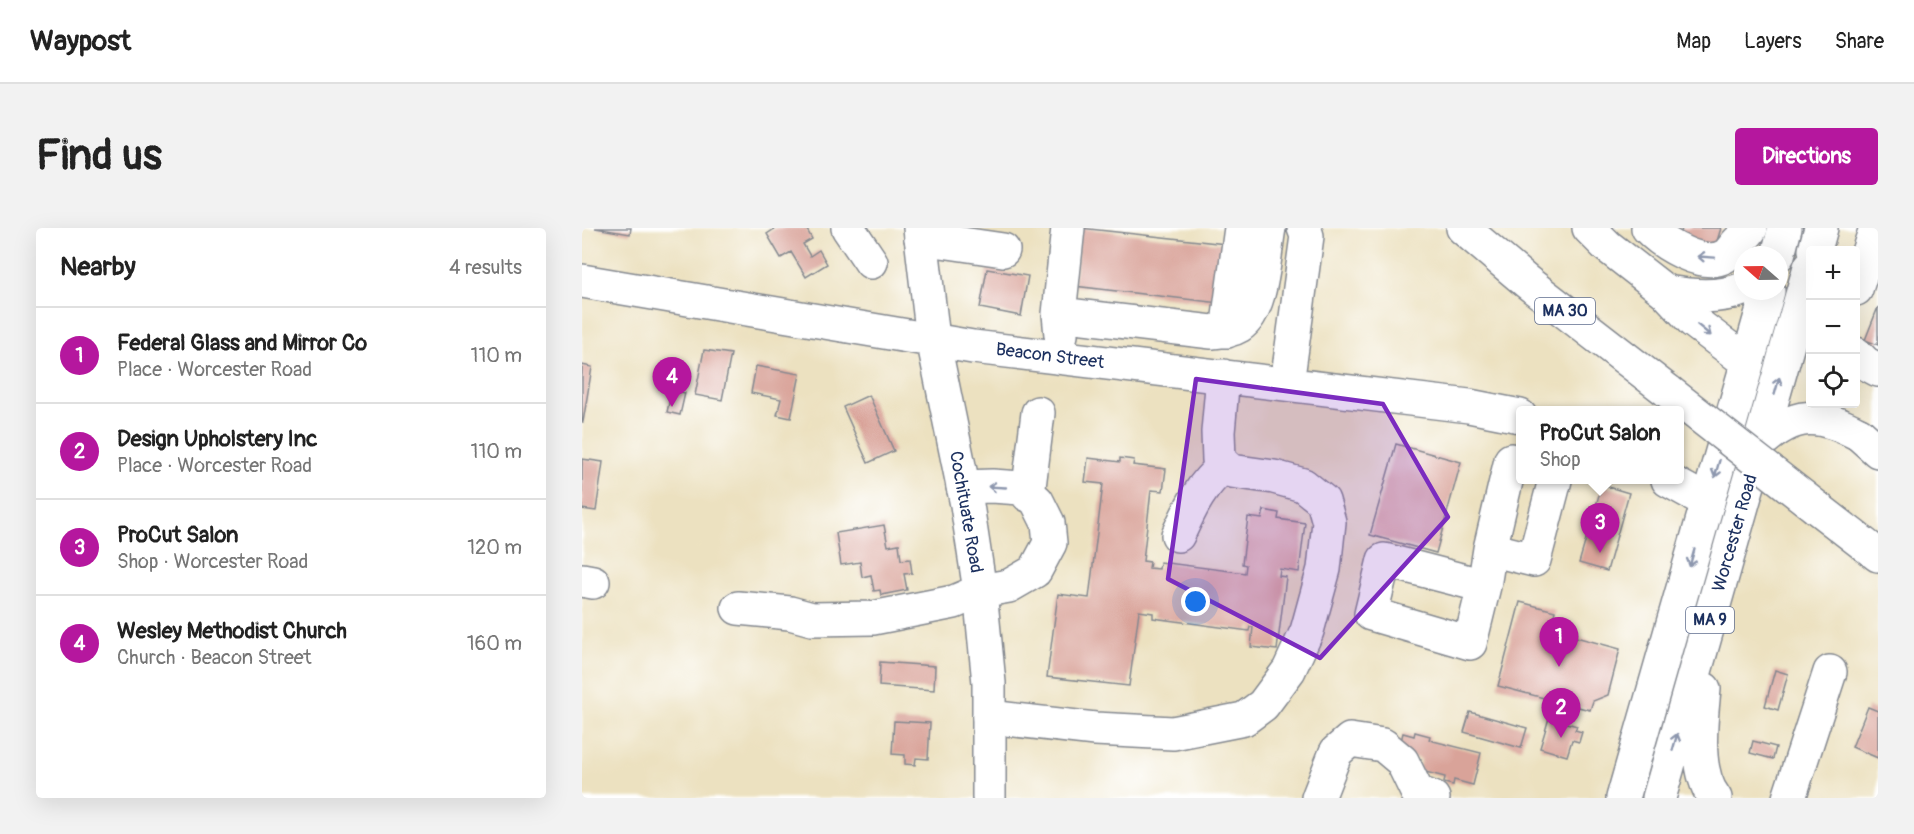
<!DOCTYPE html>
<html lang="en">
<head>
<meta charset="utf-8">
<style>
	:root { --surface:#fff; --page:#f2f2f2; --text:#222; --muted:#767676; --line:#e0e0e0; --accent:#b5179e }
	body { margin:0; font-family:Pangolin,sans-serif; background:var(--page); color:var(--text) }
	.controls { position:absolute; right:18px; top:18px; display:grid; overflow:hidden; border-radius:6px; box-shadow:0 6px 24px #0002 }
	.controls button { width:54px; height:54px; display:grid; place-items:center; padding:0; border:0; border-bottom:2px solid var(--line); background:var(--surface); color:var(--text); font:30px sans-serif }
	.compass { position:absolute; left:1152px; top:18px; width:54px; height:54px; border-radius:50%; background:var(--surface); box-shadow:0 6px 24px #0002; rotate:290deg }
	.you { position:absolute; left:614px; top:374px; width:21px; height:21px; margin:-15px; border:4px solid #fff; border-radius:50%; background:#1a73e8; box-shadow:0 0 0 9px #1a73e833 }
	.badge { display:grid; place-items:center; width:39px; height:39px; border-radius:50%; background:var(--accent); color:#fff; font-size:20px; font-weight:700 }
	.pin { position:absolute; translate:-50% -50px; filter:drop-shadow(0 2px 3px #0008) }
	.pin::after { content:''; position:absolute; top:32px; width:21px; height:18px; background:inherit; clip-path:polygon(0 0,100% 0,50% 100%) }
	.popup { position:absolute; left:934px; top:178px; width:168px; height:78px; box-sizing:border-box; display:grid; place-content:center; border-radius:6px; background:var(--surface); filter:drop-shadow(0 2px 4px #0005); font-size:20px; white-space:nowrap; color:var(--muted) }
	.popup b { font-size:22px; color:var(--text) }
	.popup::after { content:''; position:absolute; left:50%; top:100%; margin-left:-12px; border:12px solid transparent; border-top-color:var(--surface) }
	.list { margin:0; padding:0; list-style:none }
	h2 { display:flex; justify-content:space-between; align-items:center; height:78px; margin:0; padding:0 24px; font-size:26px }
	h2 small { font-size:20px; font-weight:400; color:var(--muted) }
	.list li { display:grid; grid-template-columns:39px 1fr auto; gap:18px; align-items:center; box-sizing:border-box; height:96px; padding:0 24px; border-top:2px solid var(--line) }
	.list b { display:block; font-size:22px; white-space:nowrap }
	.list p { margin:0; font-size:20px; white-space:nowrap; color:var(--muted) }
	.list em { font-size:20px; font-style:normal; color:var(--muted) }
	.icon { flex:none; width:33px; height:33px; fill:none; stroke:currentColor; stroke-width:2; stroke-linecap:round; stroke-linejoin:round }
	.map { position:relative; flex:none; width:1296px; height:570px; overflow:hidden; border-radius:6px }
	header { display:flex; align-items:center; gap:36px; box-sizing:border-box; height:84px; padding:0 30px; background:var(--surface); border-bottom:2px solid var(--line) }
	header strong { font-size:28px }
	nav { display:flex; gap:33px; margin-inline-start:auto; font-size:21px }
	.intro { display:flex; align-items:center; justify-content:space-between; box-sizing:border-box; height:144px; padding:0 36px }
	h1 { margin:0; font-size:42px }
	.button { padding:15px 27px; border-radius:6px; background:var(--accent); color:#fff; font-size:21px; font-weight:700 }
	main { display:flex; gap:36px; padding:0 36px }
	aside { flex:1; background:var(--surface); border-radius:6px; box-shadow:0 6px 24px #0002 }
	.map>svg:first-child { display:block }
</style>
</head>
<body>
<header>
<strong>Waypost</strong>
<nav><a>Map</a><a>Layers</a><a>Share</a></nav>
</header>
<div class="intro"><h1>Find us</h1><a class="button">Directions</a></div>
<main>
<aside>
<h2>Nearby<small>4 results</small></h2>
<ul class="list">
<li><span class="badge">1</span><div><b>Federal Glass and Mirror Co</b><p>Place · Worcester Road</p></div><em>110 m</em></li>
<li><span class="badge">2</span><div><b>Design Upholstery Inc</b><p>Place · Worcester Road</p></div><em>110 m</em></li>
<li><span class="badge">3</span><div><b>ProCut Salon</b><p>Shop · Worcester Road</p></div><em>120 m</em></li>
<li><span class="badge">4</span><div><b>Wesley Methodist Church</b><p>Church · Beacon Street</p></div><em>160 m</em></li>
</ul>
</aside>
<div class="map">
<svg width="1296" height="570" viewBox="0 0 1296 570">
	<rect width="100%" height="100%" fill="#fff"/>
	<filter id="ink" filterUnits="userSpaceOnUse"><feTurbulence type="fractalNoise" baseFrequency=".0167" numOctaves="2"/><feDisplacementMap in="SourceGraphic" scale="12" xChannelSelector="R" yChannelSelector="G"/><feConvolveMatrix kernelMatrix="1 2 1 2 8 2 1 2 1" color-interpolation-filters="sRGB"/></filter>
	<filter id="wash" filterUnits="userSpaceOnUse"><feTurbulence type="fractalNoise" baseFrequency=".008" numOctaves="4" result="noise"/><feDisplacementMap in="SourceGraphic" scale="24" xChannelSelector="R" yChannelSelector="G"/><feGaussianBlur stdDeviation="1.35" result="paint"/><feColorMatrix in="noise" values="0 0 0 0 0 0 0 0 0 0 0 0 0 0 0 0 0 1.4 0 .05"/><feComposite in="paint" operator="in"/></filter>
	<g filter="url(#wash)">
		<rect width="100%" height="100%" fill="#ece1c0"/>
		<g id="blocks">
			<path fill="#d9a399" d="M 13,0 L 49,0 L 48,6 Z
				M 194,0 L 224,0 L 230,11 L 221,16 L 228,28 L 237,22 L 245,36 L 224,49 L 209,24 L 199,30 L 185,6 Z
				M 498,0 L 653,17 L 646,76 L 492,58 Z
				M 1100,0 L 1139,0 L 1132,23 L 1097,13 Z
				M 405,41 L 446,48 L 439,88 L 398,80 Z
				M 1296,79 L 1296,117 L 1283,112 Z
				M 122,122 L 149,126 L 140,172 L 113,167 Z
				M 0,137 L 10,139 L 1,194 L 0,194 Z
				M 174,138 L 218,146 L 209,190 L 195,187 L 199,171 L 169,165 Z
				M 90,162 L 103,165 L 98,187 L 85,184 Z
				M 287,167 L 312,223 L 286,235 L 261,179 Z
				M 814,216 L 879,234 L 854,325 L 788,307 Z
				M 506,230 L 538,234 L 538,230 L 552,232 L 551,237 L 584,241 L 581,263 L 569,262 L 561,333 L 568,334 L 567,340 L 577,341 L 578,334 L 663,345 L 664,337 L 660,336 L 666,289 L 680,291 L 682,282 L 697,285 L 696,291 L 723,295 L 717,344 L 698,341 L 697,348 L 704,349 L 695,422 L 669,419 L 671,399 L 668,399 L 667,403 L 571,390 L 571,385 L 557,383 L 547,458 L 465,449 L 476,366 L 507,370 L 521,256 L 503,254 Z
				M 0,231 L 21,234 L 14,283 L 0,281 Z
				M 1020,257 L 1047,265 L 1025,343 L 997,335 Z
				M 302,297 L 306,318 L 317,316 L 319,332 L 328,331 L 330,345 L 322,346 L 325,362 L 299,367 L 298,362 L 292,363 L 289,347 L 280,349 L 278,334 L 259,337 L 254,305 Z
				M 938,374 L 973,383 L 968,402 L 1038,421 L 1026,467 L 1011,473 L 1008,482 L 916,458 Z
				M 298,434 L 353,438 L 352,462 L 297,458 Z
				M 1193,442 L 1206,446 L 1196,482 L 1183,478 Z
				M 1286,479 L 1296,483 L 1296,530 L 1270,519 Z
				M 888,484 L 945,500 L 939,520 L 882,504 Z
				M 967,490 L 995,498 L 993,502 L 1000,504 L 997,514 L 990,512 L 985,528 L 958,520 Z
				M 312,493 L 348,495 L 346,531 L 334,530 L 333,537 L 323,536 L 323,527 L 310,526 Z
				M 833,504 L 848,508 L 847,512 L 899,525 L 891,557 L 872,552 L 871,557 L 862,555 L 863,549 L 836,542 L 839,531 L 825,527 L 817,521 L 821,505 L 832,508 Z
				M 1171,513 L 1194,519 L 1191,531 L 1168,525 Z"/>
		</g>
	</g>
	<g filter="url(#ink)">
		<use href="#blocks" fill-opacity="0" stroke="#84888f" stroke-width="1.5"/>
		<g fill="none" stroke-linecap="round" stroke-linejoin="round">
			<g stroke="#84888f" stroke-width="36">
				<path id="minor" d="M 266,0 L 289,34
					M 1066,0 C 1081,16 1121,41 1143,28 C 1148,25 1152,18 1156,14 C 1161,9 1166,6 1169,0
					M 339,10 L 421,22
					M 0,53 L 391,119 L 887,178 L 938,188
					M 1274,61 L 1294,0
					M 477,86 L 630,104 C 639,103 649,103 657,98 C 681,83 682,26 687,0
					M 645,103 L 659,0
					M 479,107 L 477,86 L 486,0
					M 1274,126 L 1283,135 L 1296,142
					M 705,156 L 725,8 L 722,0
					M 1086,252 L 1126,274
					M 446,267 L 456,185
					M 596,307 C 609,279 618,258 642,238
					M 908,321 L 952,332 L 973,252
					M 0,352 L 11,354
					M 902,358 L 888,415 L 789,386 L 802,332 L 902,358 L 908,321 L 929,232
					M 156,380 L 208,385 L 230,391 L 291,390 L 372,374 L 398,363 L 427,358 L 453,343 L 468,315 L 466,295 L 455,273 L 439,260 L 410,258 L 381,259
					M 407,489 L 513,501 L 591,505 L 662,491 L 681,477 L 707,442 L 725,403 L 742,341 L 747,294 L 741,273 L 721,257 L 692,249 L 649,243 L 637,232 L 636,204 L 641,148
					M 736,570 L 754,524 L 768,512 L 801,517 L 820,533 L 835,564 L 851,570
					M 1207,570 L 1248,444"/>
			</g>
			<g stroke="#84888f" stroke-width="36">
				<path id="major" d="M 338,0 L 351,111 L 385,277 L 398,363 L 407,455 L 407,570
					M 881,0 L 945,54 L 1087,164
					M 1007,0 L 1025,18 L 1084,64
					M 1277,206 L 1296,223
					M 1234,279 L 1296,327"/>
			</g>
			<g stroke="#84888f" stroke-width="36">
				<path id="highway" d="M 1233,22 L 1239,0
					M 1196,27 L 1203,0
					M 1084,64 L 1111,93 L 1165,134
					M 1084,64 C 1110,68 1136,71 1161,61
					M 1179,214 C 1214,183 1237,185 1277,206
					M 1122,461 C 1119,493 1112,544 1133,570
					M 1041,570 L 1186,63
					M 1077,570 L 1228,39"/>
			</g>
			<use href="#minor" stroke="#fff" stroke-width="33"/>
			<use href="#major" stroke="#fff" stroke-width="33"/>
			<use href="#highway" stroke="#fff" stroke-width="33"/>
			<g stroke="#84888f" stroke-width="36" stroke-linecap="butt">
				<path id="major-bridge" d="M 1087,164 L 1234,279"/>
			</g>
			<use href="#major-bridge" stroke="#fff" stroke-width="33"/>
		</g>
		<defs><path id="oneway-shaft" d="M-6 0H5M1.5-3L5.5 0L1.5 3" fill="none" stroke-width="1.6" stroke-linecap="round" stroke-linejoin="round" transform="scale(1.5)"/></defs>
		<g stroke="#8d97ae">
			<use href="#oneway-shaft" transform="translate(1124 29) rotate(-176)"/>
			<use href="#oneway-shaft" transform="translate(1122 102) rotate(39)"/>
			<use href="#oneway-shaft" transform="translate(1195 158) rotate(-74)"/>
			<use href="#oneway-shaft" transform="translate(1135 241) rotate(106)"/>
			<use href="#oneway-shaft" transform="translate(415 259) rotate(-177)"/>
			<use href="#oneway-shaft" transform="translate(1110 330) rotate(106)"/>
			<use href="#oneway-shaft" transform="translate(1093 514) rotate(-74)"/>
		</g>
	</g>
	<path fill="#7b2cbf" fill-opacity="0.2" stroke="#7b2cbf" stroke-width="4.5" stroke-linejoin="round" d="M 614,151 L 801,176 L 866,289 L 738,430 L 586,351 Z"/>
	<g text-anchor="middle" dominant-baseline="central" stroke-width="5" stroke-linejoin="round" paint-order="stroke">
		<g fill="#fff" stroke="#5f6d8e" stroke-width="1.5">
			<rect x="953" y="70" width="60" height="26" rx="4.5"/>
			<rect x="1104" y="379" width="48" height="26" rx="4.5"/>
		</g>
		<g font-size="16" font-weight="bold" fill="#1b2f5e">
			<text x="983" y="83">MA 30</text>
			<text x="1128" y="392">MA 9</text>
		</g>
		<g font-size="18" fill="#1b2f5e" stroke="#fff">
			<text transform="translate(468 128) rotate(7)">Beacon Street</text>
			<text transform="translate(384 284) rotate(80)">Cochituate Road</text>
			<text transform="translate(1153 305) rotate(-74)">Worcester Road</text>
		</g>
	</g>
</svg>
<div class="controls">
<button>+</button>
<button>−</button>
<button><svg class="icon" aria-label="locate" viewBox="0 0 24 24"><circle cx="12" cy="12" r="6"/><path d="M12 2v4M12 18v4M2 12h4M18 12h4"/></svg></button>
</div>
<svg class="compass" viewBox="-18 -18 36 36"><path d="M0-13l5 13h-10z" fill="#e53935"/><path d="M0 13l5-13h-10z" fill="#767676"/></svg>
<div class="you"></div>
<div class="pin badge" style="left:977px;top:439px">1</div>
<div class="pin badge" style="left:979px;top:510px">2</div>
<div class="pin badge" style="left:1018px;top:325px">3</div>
<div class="popup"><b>ProCut Salon</b>Shop</div>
<div class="pin badge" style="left:90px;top:179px">4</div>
</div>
</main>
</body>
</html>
